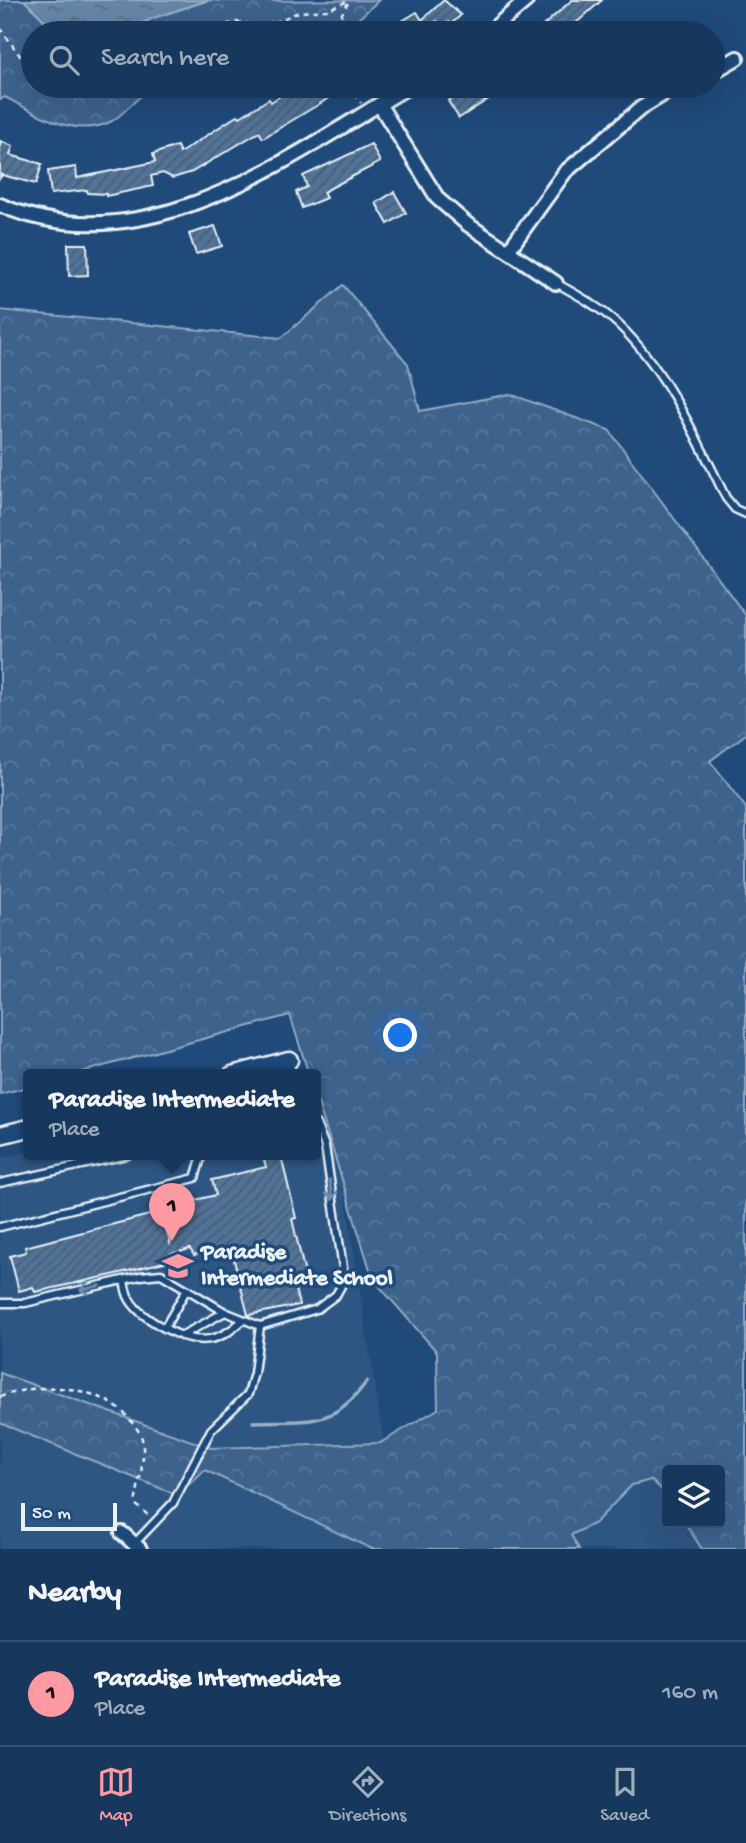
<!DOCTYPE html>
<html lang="en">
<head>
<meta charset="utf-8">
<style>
	:root { --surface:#17385c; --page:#244365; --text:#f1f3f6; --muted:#9eacbb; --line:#365272; --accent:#ff9aa2 }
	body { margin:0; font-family:"Gochi Hand",sans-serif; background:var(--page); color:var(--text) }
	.controls { position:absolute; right:21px; bottom:21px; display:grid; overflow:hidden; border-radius:7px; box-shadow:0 7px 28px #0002 }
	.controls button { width:63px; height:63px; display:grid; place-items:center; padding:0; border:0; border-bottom:2px solid var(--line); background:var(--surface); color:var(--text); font:35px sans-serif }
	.scale { position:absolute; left:21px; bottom:18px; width:96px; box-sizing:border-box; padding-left:7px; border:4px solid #e8f1f8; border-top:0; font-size:19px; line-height:24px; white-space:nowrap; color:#e8f1f8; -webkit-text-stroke:5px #1f4a7a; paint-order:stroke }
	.you { position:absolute; left:401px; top:1036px; width:24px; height:24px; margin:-18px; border:5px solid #fff; border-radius:50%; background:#1a73e8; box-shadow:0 0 0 10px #1a73e833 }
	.badge { display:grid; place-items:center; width:46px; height:46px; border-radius:50%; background:var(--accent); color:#111; font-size:23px; font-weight:700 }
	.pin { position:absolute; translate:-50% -58px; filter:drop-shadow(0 2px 4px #0008) }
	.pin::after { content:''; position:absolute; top:37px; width:24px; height:21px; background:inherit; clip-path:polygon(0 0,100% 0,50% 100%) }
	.popup { position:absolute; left:23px; top:1069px; width:298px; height:91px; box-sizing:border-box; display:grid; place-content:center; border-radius:7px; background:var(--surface); filter:drop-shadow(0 2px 5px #0005); font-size:23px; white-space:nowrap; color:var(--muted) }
	.popup b { font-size:26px; color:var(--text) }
	.popup::after { content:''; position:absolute; left:50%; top:100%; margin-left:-14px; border:14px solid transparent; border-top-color:var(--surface) }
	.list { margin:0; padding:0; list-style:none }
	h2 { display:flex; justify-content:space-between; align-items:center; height:91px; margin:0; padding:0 28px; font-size:30px }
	h2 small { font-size:23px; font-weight:400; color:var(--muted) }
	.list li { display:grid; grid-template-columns:46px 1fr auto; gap:21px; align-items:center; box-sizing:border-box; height:105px; padding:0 28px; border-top:2px solid var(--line) }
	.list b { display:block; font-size:26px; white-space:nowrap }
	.list p { margin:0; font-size:23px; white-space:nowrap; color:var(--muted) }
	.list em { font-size:23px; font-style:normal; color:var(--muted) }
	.icon { flex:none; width:38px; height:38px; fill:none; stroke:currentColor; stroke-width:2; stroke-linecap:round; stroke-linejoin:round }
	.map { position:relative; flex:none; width:746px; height:1549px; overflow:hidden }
	.search { position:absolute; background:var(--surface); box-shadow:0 7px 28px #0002; left:21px; right:21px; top:21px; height:77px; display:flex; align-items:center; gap:18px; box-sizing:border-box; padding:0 24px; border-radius:38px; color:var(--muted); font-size:26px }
	.sheet { height:196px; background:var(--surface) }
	nav { display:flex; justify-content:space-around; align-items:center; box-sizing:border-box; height:98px; border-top:2px solid var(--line); background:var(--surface); font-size:19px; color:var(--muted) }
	nav a { display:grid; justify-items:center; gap:4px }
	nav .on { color:var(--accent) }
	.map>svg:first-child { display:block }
</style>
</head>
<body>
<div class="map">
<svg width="746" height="1549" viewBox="0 0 746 1549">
	<defs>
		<pattern id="forest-crowns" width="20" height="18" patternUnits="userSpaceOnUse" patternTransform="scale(1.75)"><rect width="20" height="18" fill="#3c628c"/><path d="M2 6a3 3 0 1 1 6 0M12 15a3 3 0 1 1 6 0" fill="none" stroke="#58799d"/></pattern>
		<pattern id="water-ripples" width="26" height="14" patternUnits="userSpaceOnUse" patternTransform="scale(1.75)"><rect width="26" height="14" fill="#6685a7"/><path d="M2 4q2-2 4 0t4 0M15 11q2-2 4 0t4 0" fill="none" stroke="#596d82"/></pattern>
		<pattern id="building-hatch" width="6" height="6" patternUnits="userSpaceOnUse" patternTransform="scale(1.75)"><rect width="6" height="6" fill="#517399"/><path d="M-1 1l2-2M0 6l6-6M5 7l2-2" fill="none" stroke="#4c5e72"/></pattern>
	</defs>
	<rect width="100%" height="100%" fill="#1f4a7a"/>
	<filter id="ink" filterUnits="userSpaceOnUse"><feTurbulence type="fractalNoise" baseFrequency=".0143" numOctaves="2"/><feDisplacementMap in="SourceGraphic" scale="14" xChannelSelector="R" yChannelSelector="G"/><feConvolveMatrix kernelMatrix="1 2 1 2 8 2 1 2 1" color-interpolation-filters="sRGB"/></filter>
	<g filter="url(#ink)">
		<path fill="#2e5683" d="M 326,1075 L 384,1444 L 330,1528 L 372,1549 L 0,1549 L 0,1423 L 163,1489 L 0,1374 L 0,1158 L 28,1151 L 29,1155 L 316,1155 L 316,1078 Z
			M 651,1480 L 667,1494 L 667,1523 L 685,1523 L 702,1549 L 579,1549 L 571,1535 L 595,1523 L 632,1485 Z"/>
		<path fill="url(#forest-crowns)" stroke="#92aac2" stroke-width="2" d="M 0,0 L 24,0 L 44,20 L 46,33 L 33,33 L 33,86 L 152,86 C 143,93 119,118 112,121 C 76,140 35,113 5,97 L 0,100 Z
			M 209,0 L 230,1 L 379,0 L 343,33 L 122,33 L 153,18 Z
			M 343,285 L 408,364 L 420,411 L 510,394 L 609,430 L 746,616 L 746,734 L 710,761 L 746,808 L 746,1549 L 702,1549 L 685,1523 L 720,1523 L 720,1470 L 667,1470 L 667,1494 L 651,1480 L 632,1485 L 595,1523 L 571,1535 L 579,1549 L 372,1549 L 205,1470 L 177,1495 L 0,1423 L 0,1373 L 211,1448 L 380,1443 L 438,1409 L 437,1352 L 373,1279 L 316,1096 L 316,1075 L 309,1075 L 290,1015 L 71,1075 L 29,1075 L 28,1087 L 0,1094 L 0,310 L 281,338 Z"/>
		<path fill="url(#water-ripples)" stroke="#9ab0c7" stroke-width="2" d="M 24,0 L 209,0 L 153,18 L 122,33 L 46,33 L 44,20 Z"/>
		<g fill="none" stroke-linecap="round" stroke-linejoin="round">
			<path stroke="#9ab0c7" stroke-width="3.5" d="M 253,1422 C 306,1420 333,1429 367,1381"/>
		</g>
		<path fill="url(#building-hatch)" stroke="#e8f1f8" stroke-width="2" d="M 444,0 L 461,15 L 451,24 L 449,22 L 443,27 L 437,21 L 415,33 L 382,33 L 417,12 L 422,20 Z
			M 572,0 L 602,0 L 565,33 L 535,33 Z
			M 296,86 L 349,86 L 263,138 L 259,132 L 192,172 L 173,178 L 163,173 L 151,176 L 153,186 L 106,196 L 106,194 L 88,193 L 87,190 L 51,194 L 48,171 L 76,167 L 77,178 L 155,162 L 153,154 L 177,146 L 180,153 L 238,115 L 240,117 L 269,99 L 271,102 Z
			M 474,86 L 509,86 L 459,118 L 448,101 Z
			M 0,141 L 13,146 L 10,155 L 42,164 L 36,184 L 2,175 L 0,178 Z
			M 371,144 L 380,162 L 323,192 L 326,198 L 302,208 L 296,192 L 307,187 L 303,176 Z
			M 394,192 L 406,213 L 388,224 L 376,203 Z
			M 215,226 L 222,246 L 196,254 L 189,234 Z
			M 68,244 L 87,244 L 88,275 L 69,276 Z
			M 281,1156 L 296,1218 L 292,1219 L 308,1286 L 295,1289 L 299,1305 L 248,1315 L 233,1256 L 229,1258 L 227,1252 L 216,1255 L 215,1250 L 194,1255 L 190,1249 L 171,1254 L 172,1260 L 112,1275 L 35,1292 L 33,1287 L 19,1291 L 10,1256 L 26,1252 L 25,1247 L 161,1212 L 170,1243 L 179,1204 L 216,1195 L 212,1180 L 266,1167 L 264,1160 Z"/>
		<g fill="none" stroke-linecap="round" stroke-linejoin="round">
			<g stroke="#e8f1f8" stroke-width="11">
				<path id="service" d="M 556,283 C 578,295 601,308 619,325 C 667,371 697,439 726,498 L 735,509 L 746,514
					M 289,1062 L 293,1075
					M 0,1183 L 128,1155
					M 0,1227 L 195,1178 L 202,1155
					M 124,1280 C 125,1287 126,1294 130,1300 C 142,1320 187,1344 210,1339 C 223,1337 233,1329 242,1321
					M 0,1303 L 25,1303 L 140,1276 L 161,1274 L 225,1312 L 260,1326 L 317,1309 L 336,1295 L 341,1286 L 343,1268 L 325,1146 L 316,1124
					M 165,1327 L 187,1289
					M 181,1336 L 225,1312
					M 134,1544 L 173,1503 L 211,1430 L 248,1394 L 254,1373 L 260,1326"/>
			</g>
			<g stroke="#e8f1f8" stroke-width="18">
				<path id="minor" d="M 488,33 L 527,0
					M 713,72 L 737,58
					M 379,104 L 438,199 L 467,224 L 556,283
					M 0,205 C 146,268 289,156 410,86
					M 508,251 L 565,172 L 641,108 L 677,86
					M 122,1533 L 140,1549"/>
			</g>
			<g stroke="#e8f1f8" stroke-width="21">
				<path id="tertiary" d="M 232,1075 L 289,1060
					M 0,1135 L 29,1128"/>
			</g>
			<path stroke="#e8f1f8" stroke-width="2.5" stroke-dasharray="5 5" stroke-linecap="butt" d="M 0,28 L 33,74
				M 187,33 L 237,22 L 266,26 L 299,12 L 327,10 L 350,0
				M 331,33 L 348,3
				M 54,86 L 73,90 L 90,86
				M 348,86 L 361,103
				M 0,1397 C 43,1380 107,1385 134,1425 C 137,1429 141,1434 142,1439 C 146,1459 138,1484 135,1504 L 149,1516"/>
			<use href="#service" stroke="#1f4a7a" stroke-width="6"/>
			<use href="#minor" stroke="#1f4a7a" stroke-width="12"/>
			<use href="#tertiary" stroke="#1f4a7a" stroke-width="16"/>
		</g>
		<defs><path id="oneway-shaft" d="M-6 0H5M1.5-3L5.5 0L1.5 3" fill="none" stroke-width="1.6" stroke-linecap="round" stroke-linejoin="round" transform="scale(1.75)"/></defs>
		<g stroke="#6f8dac">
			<use href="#oneway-shaft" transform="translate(331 1190) rotate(82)"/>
			<use href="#oneway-shaft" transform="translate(90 1288) rotate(167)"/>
		</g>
	</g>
	<defs>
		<g id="school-bare" transform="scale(2.415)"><path d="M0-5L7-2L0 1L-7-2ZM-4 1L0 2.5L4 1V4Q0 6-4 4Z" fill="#ff9aa2" stroke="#1f4a7a" stroke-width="2.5" paint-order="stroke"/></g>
	</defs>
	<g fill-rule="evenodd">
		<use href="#school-bare" x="178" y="1266"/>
	</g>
	<g text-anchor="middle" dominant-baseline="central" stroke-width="7" stroke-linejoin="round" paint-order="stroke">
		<g font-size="23" font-weight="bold" fill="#e8f1f8" stroke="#1f4a7a" text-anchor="start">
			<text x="201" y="1253">Paradise<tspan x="201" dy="26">Intermediate School</tspan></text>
		</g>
	</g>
</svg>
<div class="controls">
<button><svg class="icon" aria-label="layers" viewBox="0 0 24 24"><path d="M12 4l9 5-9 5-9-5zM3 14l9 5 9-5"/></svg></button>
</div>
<div class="scale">50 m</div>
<div class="you"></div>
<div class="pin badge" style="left:172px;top:1241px">1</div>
<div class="popup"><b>Paradise Intermediate</b>Place</div>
<div class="search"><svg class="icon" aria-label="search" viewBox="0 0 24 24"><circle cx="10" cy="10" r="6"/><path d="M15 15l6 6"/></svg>Search here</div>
</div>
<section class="sheet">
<h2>Nearby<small></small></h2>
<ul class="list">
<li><span class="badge">1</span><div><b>Paradise Intermediate</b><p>Place</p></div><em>160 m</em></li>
</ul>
</section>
<nav>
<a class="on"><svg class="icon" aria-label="map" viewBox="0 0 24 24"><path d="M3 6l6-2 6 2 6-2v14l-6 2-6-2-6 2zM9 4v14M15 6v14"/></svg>Map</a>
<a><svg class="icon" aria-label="directions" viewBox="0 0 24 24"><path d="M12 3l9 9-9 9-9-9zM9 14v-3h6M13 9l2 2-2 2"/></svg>Directions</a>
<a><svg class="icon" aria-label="saved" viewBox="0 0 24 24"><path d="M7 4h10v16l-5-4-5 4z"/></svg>Saved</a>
</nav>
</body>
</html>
